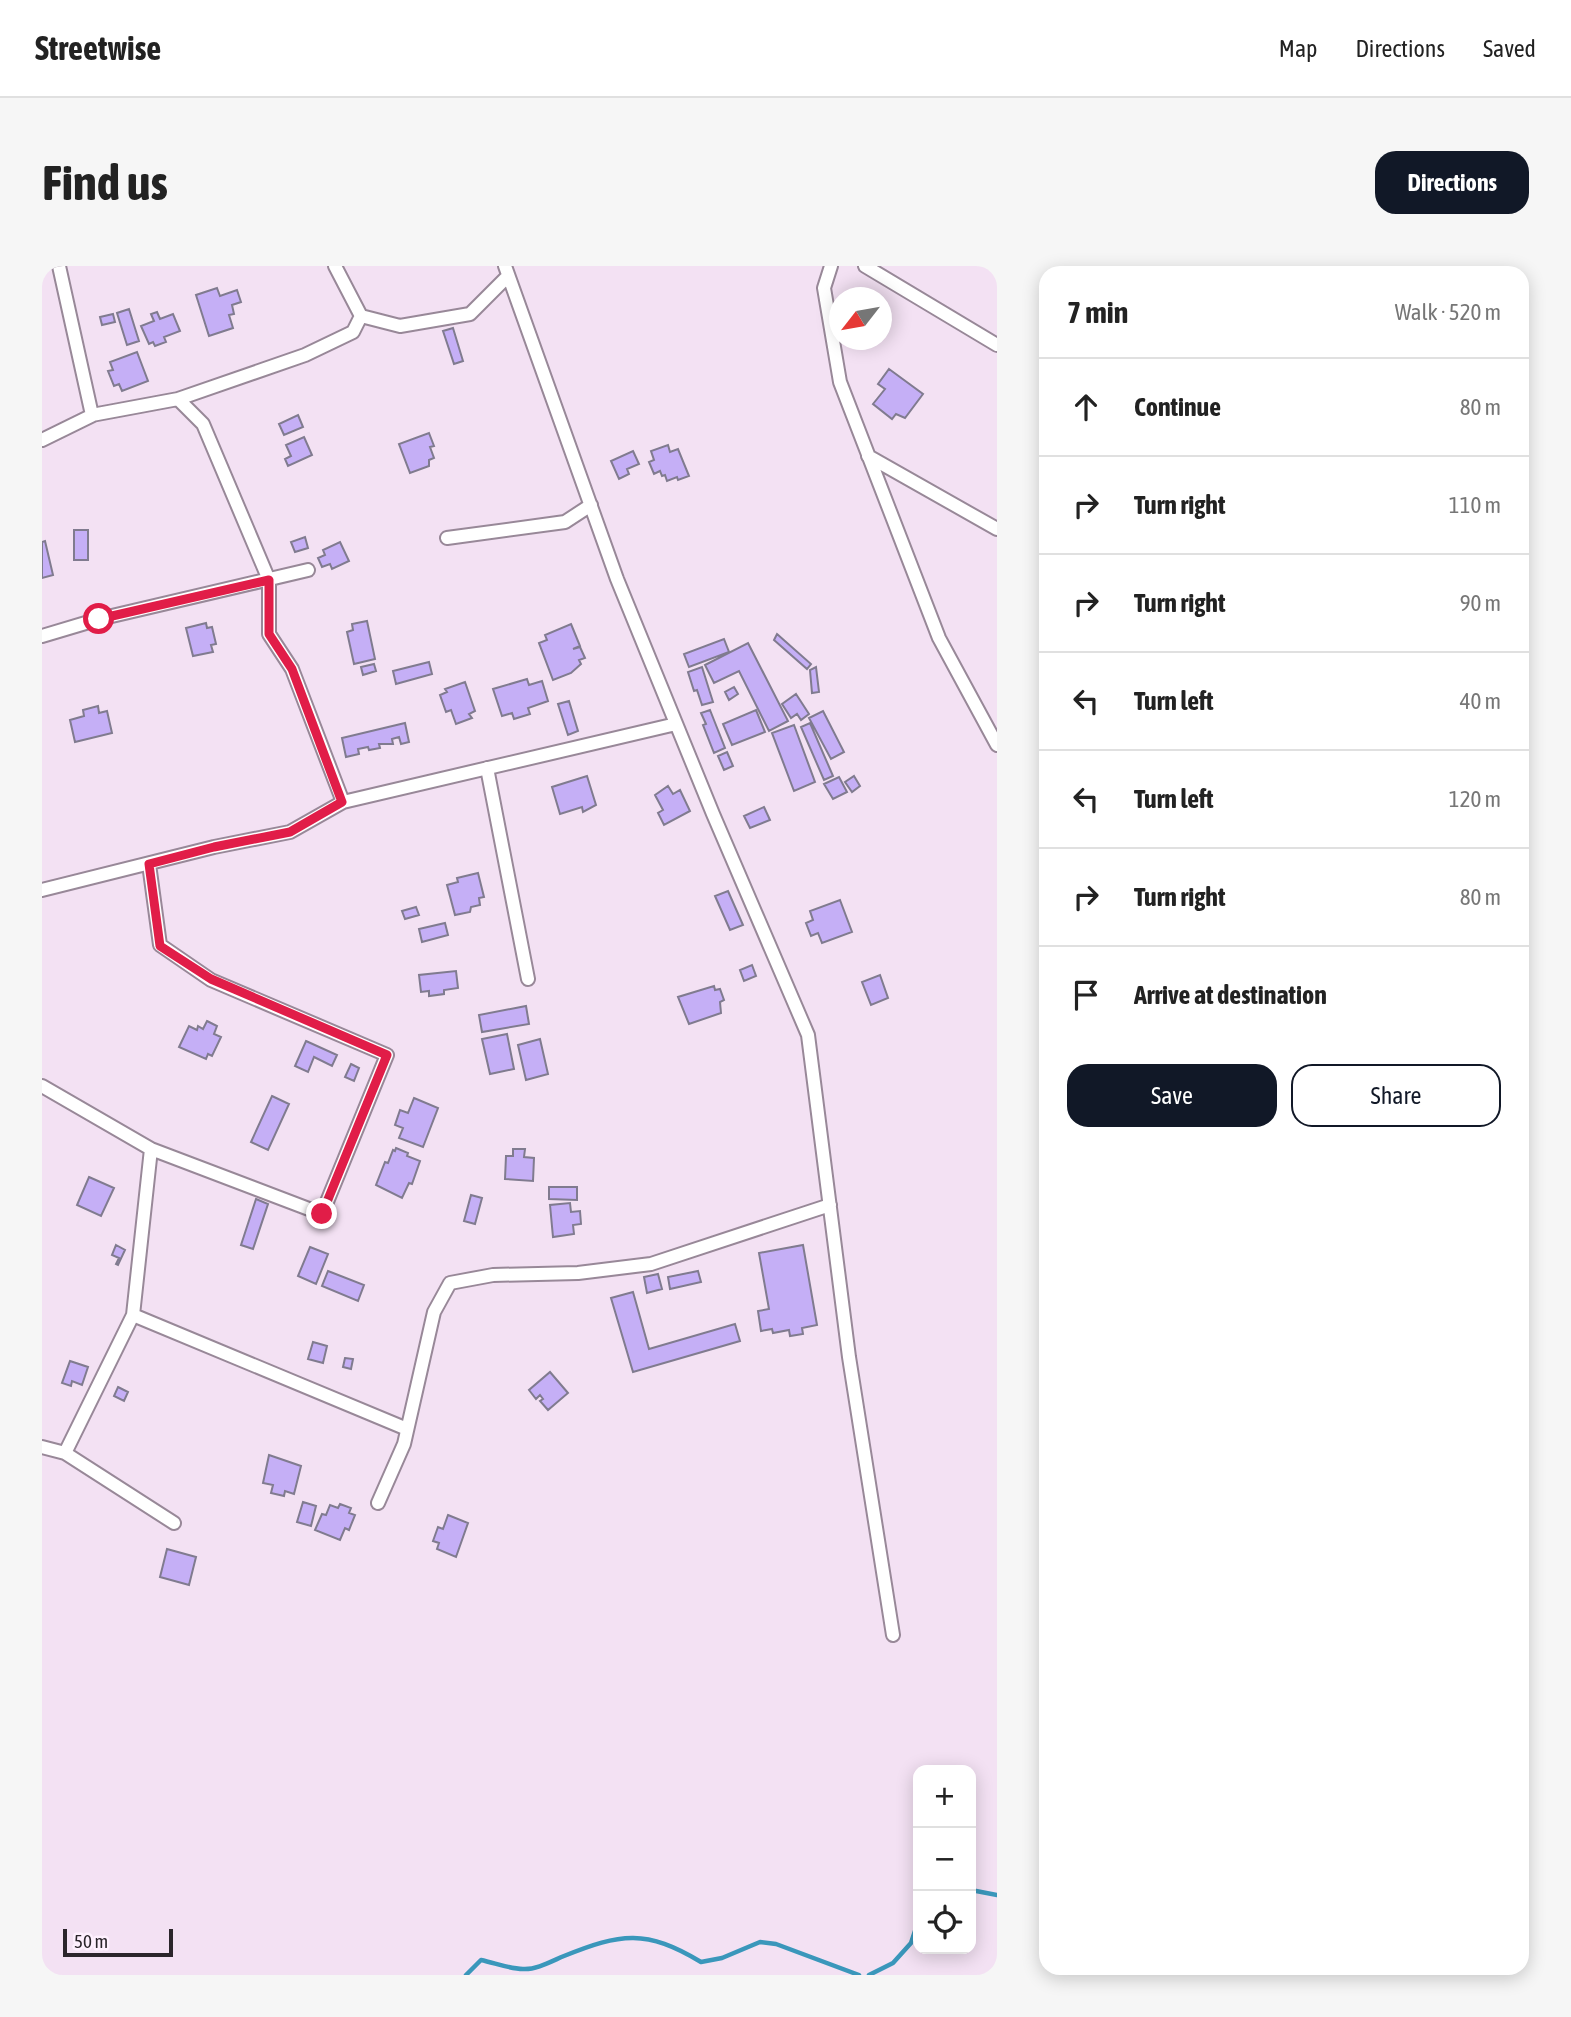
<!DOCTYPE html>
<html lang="en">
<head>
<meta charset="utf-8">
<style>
	:root { --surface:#fff; --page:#f6f6f6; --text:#222; --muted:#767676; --line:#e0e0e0; --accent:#111827 }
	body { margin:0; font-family:"Asap Condensed",sans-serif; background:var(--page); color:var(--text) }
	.controls { position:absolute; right:21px; bottom:21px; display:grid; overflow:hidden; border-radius:14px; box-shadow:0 4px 18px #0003 }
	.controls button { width:63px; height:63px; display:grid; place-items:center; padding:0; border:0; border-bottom:2px solid var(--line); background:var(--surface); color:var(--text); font:35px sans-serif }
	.compass { position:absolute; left:787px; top:21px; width:63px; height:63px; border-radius:50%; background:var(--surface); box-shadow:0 4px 18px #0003; rotate:239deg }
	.scale { position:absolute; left:21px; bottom:18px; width:110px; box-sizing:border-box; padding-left:7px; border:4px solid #2b252b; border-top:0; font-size:19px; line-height:24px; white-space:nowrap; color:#2b252b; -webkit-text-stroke:5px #fef0fe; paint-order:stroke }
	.stop { position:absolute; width:21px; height:21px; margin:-16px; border:5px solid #e11d48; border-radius:50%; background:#fff }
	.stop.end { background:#e11d48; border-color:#fff; box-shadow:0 2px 7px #0008 }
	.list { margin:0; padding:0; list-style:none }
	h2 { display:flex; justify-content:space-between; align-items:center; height:91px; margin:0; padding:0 28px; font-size:30px }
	h2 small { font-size:23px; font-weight:400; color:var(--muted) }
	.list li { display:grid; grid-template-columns:46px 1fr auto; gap:21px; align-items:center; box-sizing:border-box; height:98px; padding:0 28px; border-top:2px solid var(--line) }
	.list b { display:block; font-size:26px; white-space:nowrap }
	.list em { font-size:23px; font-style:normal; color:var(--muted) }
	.actions { display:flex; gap:14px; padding:21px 28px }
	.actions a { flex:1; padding:16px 0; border:2px solid var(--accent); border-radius:21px; text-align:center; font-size:24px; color:var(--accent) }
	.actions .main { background:var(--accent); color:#fff }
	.icon { flex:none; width:38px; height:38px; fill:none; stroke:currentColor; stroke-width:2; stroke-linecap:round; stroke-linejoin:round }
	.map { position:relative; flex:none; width:955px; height:1709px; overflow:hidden; border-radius:21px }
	header { display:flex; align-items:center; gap:42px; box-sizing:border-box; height:98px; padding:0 35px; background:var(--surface); border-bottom:2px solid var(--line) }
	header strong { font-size:33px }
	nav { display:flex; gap:38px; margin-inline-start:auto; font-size:24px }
	.intro { display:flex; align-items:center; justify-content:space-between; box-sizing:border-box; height:168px; padding:0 42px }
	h1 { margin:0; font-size:49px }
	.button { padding:18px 32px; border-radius:21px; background:var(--accent); color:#fff; font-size:24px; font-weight:700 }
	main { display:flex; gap:42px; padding:0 42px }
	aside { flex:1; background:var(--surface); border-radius:21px; box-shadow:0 4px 18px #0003 }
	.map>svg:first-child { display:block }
</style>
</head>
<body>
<header>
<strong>Streetwise</strong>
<nav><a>Map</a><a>Directions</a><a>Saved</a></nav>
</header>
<div class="intro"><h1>Find us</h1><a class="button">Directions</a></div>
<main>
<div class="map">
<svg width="955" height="1709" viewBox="0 0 955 1709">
	<rect width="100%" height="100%" fill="#f3e1f3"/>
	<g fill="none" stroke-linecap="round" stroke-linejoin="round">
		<path stroke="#3a97bb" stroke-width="4.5" d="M 929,1624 L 955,1629
			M 424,1709 L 439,1694 C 453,1697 468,1703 481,1703 C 494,1704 510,1695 522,1690 C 579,1667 604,1663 659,1696 L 680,1692 L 718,1676 L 734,1678 L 817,1709
			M 827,1709 L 851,1697 L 869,1677 L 876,1656"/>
	</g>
	<path fill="#c5aff6" stroke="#807b8f" stroke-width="2" d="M 175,22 L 178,30 L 195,24 L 199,36 L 190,39 L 192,48 L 187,49 L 191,62 L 167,70 L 154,29 Z
		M 87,43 L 97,75 L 85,79 L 75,47 Z
		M 115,46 L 118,53 L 131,48 L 138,65 L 122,71 L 124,76 L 113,80 L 111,76 L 107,78 L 99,60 L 112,55 L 109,48 Z
		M 71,48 L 73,56 L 60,59 L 58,51 Z
		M 411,62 L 421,95 L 412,98 L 401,65 Z
		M 95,86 L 106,115 L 80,125 L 77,118 L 72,120 L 66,105 L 71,104 L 68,96 Z
		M 847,103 L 881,128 L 863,152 L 854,148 L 850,153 L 831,138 L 843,123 L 836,118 Z
		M 256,149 L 261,161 L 242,169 L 237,158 Z
		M 387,167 L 392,180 L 388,181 L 392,192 L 387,194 L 387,200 L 368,207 L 357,178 Z
		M 262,171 L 270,189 L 246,200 L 243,193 L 249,190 L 244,179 Z
		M 626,179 L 628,186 L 636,183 L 647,210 L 636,214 L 635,211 L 625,215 L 623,209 L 620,210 L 618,205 L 612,208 L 607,196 L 612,194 L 609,185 Z
		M 591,185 L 597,198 L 585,203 L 587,208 L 577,213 L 569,195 Z
		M 32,264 L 46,264 L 46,294 L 32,294 Z
		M 263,271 L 266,282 L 253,286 L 249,276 Z
		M 3,275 L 11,309 L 0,312 L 0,276 Z
		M 298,276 L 307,295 L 290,303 L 288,298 L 280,301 L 276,292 L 283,289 L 281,284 Z
		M 325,355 L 333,393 L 312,398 L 305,366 L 311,364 L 310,358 Z
		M 164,357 L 165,362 L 170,361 L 174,378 L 169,379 L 171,386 L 151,390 L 144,362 Z
		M 529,358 L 538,380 L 531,383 L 538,381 L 543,392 L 537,394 L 539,398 L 529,407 L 511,414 L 497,377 L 505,374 L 503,369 Z
		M 735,368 L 769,398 L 765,403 L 732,374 Z
		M 682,373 L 687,386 L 647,401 L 642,388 Z
		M 706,377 L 746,455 L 727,465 L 697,405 L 672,417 L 663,399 Z
		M 387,396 L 390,408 L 354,418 L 351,405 Z
		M 332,398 L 334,405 L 321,409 L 319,401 Z
		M 660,401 L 671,436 L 660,439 L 655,424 L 652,425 L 646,406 Z
		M 774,401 L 777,426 L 770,427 L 768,404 Z
		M 485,413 L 487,419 L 500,415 L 506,435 L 486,442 L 488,448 L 472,453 L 470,447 L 460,450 L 451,423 Z
		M 423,416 L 433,445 L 427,448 L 430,452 L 414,458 L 409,444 L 404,446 L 398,429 L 405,426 L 403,423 Z
		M 692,421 L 696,428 L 687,434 L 683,426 Z
		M 754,428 L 767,448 L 759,454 L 755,448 L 749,452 L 740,438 Z
		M 527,435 L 536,465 L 526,469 L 516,438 Z
		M 56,440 L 57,447 L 65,445 L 70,467 L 33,476 L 28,454 L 42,450 L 41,444 Z
		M 668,444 L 683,482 L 672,487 L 661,459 L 664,458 L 659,447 Z
		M 714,444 L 723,466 L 690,479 L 681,458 Z
		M 781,445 L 802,486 L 789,493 L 767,452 Z
		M 363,457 L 367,476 L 359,478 L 357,471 L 350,473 L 351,478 L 337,478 L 338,482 L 327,484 L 326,481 L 316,483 L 317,488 L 304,491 L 300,472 Z
		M 768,457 L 791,510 L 782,514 L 759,461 Z
		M 752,459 L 773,516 L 752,525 L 730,467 Z
		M 685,486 L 691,500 L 682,504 L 676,490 Z
		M 545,510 L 554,539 L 541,546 L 540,541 L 518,548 L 510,521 Z
		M 812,510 L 818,520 L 810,526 L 803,516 Z
		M 797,511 L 805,526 L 791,533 L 782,518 Z
		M 626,520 L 631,528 L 638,524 L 648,545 L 622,559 L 616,547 L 621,544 L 613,529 Z
		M 722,541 L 728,554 L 708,562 L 702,550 Z
		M 436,607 L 442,631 L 437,632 L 438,639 L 429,641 L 428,646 L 413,649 L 405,619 L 416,616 L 415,612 Z
		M 686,625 L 701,659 L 688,664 L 673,630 Z
		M 798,634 L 810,666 L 780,677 L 776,667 L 769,670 L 764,657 L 771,654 L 768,645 Z
		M 374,641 L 377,649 L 363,653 L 360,645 Z
		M 403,657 L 406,669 L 380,676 L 377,663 Z
		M 710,699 L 714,710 L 702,715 L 698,704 Z
		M 414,705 L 416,722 L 402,724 L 402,728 L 387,730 L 387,725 L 379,726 L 377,709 Z
		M 838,709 L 846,732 L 829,739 L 820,716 Z
		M 672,720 L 673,724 L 678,723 L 682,734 L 678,736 L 679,747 L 647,758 L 636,731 Z
		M 484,740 L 487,758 L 440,766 L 437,749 Z
		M 165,755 L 175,760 L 172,768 L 179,771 L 170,790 L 166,788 L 164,793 L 137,781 L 147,760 L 155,764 L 156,760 L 161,763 Z
		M 465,768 L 472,803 L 448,808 L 440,773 Z
		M 498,773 L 506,808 L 484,814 L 476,779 Z
		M 264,775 L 295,789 L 290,800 L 272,791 L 266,806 L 253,800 Z
		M 309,798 L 317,802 L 312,815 L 303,811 Z
		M 230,830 L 247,838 L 226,884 L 209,876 Z
		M 372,832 L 396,842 L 381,881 L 357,872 L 361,862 L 353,859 L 358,844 L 366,847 Z
		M 354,882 L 366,887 L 365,890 L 378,895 L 370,918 L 367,917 L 360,932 L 334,919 L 343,896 L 346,897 L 351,884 L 353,885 Z
		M 471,883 L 483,883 L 482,891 L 492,892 L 491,915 L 463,913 L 464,890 L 471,890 Z
		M 47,911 L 72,922 L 59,950 L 35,939 Z
		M 507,921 L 535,921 L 535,934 L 507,933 Z
		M 429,929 L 440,932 L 433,958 L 422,955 Z
		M 214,933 L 226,938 L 211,983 L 199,979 Z
		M 528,937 L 529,946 L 538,945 L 539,958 L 531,959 L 532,968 L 511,971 L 508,939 Z
		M 74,979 L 83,984 L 76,999 L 74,998 L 77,992 L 70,989 Z
		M 761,979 L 775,1059 L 760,1062 L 761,1068 L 748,1070 L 747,1064 L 731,1067 L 730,1063 L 719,1065 L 716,1045 L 727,1043 L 717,987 Z
		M 268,981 L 286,988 L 274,1018 L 256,1010 Z
		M 286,1005 L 322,1019 L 316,1035 L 280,1020 Z
		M 656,1005 L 659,1016 L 628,1023 L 626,1011 Z
		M 616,1008 L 620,1023 L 605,1027 L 602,1011 Z
		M 591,1026 L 607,1083 L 693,1058 L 698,1075 L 591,1106 L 569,1032 Z
		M 271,1076 L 285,1080 L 281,1097 L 266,1093 Z
		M 303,1092 L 311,1093 L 309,1103 L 301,1101 Z
		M 28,1095 L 46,1101 L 40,1119 L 30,1115 L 29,1120 L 20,1117 Z
		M 508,1106 L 526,1127 L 506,1144 L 498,1135 L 501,1133 L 498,1129 L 494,1133 L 487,1124 Z
		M 76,1121 L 86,1126 L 82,1135 L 72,1130 Z
		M 227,1189 L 259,1200 L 252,1228 L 243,1225 L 242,1230 L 229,1227 L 231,1219 L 221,1217 Z
		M 261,1236 L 274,1240 L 269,1260 L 255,1256 Z
		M 298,1238 L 309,1242 L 307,1247 L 313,1249 L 307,1264 L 303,1262 L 298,1274 L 273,1264 L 280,1248 L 284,1249 L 288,1239 L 296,1242 Z
		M 406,1249 L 426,1257 L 414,1291 L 395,1283 L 397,1277 L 391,1275 L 396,1261 L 401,1263 Z
		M 125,1283 L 154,1291 L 147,1319 L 118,1311 Z"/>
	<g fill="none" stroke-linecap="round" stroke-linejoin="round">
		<g stroke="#988898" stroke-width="16">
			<path id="minor" d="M 17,0 L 50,149 L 136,133 L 263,89 L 311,66 L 319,50
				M 293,0 L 319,50 L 358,60 L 428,48 L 466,10
				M 463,0 L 575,313 L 671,548 L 766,769 L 807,1091 L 851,1369
				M 789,0 L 782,22 L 798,116 L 897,372 L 955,479
				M 823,0 L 955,79
				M 136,133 L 161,158 L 227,314 L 227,368 L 250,403 L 301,536
				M 0,174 L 53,148
				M 826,190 L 955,263
				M 405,272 L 523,256 L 549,239
				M 0,370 L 57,353 L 266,304
				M 445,502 L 486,713
				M 0,624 L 172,581 L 248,566 L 301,536 L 634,458
				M 0,820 L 109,883 L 280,948 L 345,789 L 169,714 L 118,679 L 107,598
				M 91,1049 L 365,1163
				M 0,1181 L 23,1187 L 132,1257
				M 23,1187 L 91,1049 L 109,883
				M 336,1237 L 362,1178 L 392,1046 L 408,1017 L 451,1009 L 536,1007 L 609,998 L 788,939"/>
		</g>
		<use href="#minor" stroke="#fff" stroke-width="12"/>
	</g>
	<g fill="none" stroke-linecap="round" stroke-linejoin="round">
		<path stroke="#e11d48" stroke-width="9" d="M 57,353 L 227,314 L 227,368 L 250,403 L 300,536 L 248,566 L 172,581 L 107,598 L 118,680 L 169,713 L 345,789 L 280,948"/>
	</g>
</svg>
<div class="controls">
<button>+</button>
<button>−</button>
<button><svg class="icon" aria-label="locate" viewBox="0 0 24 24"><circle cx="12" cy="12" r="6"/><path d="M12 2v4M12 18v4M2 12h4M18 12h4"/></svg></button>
</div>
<svg class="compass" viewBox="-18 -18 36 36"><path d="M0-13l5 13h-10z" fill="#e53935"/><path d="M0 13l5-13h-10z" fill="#767676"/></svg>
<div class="scale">50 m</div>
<div class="stop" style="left:57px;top:353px"></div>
<div class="stop end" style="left:280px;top:948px"></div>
</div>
<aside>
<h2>7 min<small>Walk · 520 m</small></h2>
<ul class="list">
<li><svg class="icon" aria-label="ahead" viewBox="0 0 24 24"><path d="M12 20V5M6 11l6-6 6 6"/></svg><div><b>Continue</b></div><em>80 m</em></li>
<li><svg class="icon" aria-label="right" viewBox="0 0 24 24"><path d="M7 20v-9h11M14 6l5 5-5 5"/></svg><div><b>Turn right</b></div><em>110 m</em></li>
<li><svg class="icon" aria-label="right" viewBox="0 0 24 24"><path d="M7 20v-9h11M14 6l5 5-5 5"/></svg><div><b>Turn right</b></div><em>90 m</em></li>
<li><svg class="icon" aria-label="left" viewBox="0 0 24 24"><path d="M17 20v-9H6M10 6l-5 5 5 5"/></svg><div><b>Turn left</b></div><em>40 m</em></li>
<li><svg class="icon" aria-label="left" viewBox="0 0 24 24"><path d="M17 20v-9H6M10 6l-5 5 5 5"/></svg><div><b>Turn left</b></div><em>120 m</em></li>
<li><svg class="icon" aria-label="right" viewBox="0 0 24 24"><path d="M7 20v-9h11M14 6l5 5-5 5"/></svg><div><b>Turn right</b></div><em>80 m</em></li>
<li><svg class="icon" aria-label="arrive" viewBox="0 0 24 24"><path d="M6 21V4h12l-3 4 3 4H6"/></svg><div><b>Arrive at destination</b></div></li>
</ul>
<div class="actions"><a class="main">Save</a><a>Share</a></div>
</aside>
</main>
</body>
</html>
